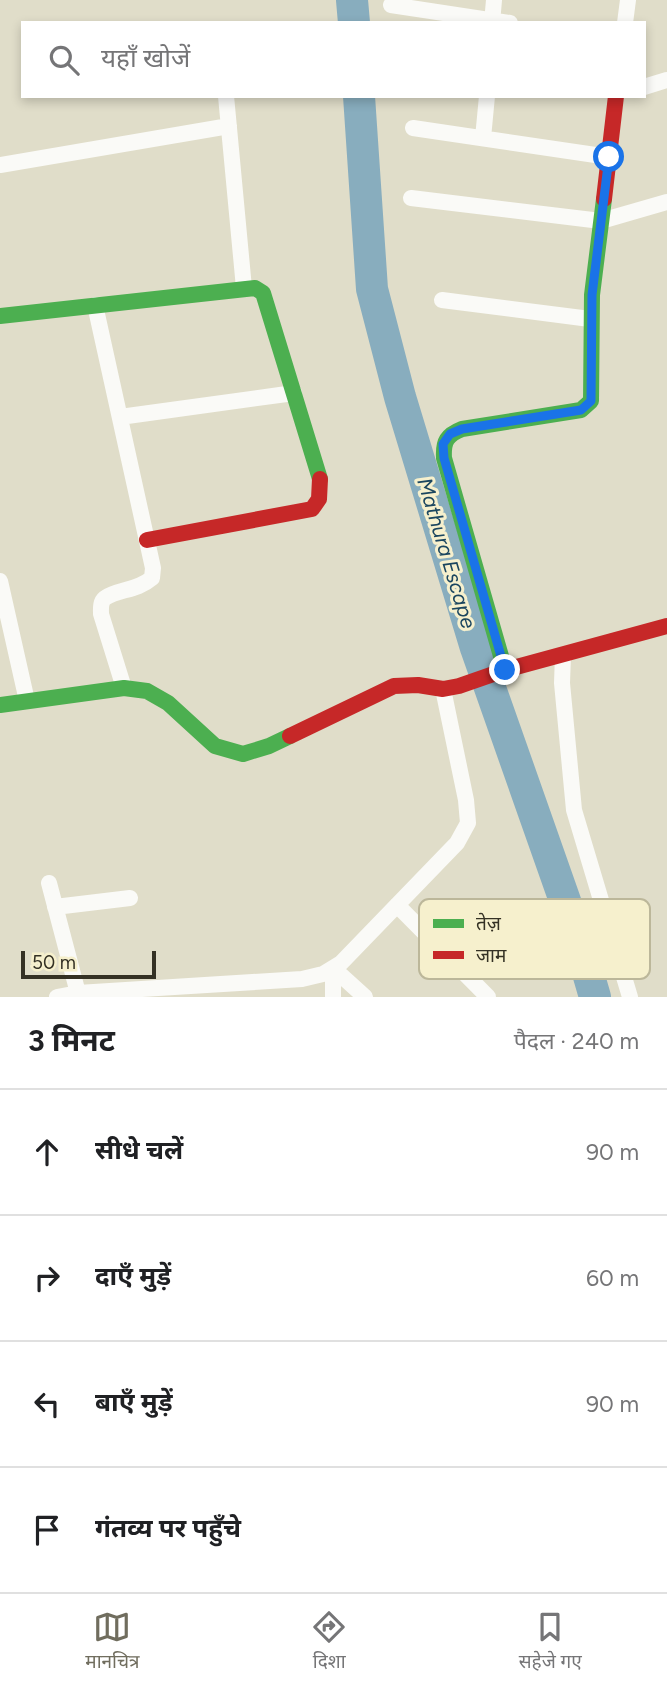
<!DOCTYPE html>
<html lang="hi">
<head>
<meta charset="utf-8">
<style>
	:root { --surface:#fff; --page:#f2f2f2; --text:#202124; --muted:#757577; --line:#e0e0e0; --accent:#706d5e }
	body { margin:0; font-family:Figtree,"Noto Sans Devanagari",sans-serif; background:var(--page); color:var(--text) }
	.scale { position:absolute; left:21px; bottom:18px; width:135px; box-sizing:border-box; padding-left:7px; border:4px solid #343124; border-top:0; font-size:19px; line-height:24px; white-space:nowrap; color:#343124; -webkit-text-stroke:5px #f6f0cd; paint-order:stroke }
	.stop { position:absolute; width:21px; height:21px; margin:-16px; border:5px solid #1a73e8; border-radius:50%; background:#fff }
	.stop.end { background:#1a73e8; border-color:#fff; box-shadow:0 2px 7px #0008 }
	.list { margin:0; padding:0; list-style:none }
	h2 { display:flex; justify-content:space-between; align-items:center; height:91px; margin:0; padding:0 28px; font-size:30px }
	h2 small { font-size:23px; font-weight:400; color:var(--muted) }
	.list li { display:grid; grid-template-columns:46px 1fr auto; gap:21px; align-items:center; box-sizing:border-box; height:126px; padding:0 28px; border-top:2px solid var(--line) }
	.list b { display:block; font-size:26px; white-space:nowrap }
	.list em { font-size:23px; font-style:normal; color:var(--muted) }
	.icon { flex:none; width:38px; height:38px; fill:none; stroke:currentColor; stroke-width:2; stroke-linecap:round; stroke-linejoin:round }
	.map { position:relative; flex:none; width:667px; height:997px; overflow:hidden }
	.search { position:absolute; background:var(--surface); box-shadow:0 4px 10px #0003; left:21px; right:21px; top:21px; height:77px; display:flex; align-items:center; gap:18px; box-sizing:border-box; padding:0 24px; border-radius:0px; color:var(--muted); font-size:26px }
	.sheet { height:595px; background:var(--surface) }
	nav { display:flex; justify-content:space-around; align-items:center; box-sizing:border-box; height:98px; border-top:2px solid var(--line); background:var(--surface); font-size:19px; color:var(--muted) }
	nav a { display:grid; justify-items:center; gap:4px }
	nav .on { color:var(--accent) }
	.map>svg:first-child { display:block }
</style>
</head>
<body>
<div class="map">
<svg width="667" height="997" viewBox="0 0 667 997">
	<rect width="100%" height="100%" fill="#e0ddc9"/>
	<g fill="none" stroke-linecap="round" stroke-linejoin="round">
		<path stroke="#88adbe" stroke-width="32" d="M 352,0 L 354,23
			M 359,96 L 372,289 L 400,397 L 476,648 L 577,935 L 595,997"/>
		<path stroke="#fafaf7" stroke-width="16" d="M 391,5 L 510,23
			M 492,23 L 494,0
			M 625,23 L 628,0
			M 644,87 L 667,80
			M 226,96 L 244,288
			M 413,128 L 609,157
			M 483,138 L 487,96
			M 0,165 L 229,126
			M 411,198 L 601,221 L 667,202
			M 442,300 L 590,319
			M 95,305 L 153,568 L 152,578 C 137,591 118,589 105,598 C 100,602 101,609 101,614 L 124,688
			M 120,417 L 294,393
			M 0,581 L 27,701
			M 563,655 L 562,683 L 574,810 L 630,997
			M 49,883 L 79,997
			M 397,905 L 488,997
			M 55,907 L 130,898
			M 333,968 L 365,997
			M 57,997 L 78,993 L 302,979 L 323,974 L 341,963 L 457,843 L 468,823 L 466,800 L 443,689
			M 333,997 L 333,968"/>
		<path stroke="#4caf50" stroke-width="16" d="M 0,316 L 255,288 L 263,293 L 320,479
			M 505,670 L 444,458 C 443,441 447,435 462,429 L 581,410 L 591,401 L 592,295 L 604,199
			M 0,705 L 124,688 L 147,691 L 168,703 L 215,746 L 243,754 L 269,746 L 290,736"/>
		<path stroke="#c62828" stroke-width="16" d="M 604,199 L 616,96
			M 147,540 L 312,509 L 319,499 L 320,479
			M 290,736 L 394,686 L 418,685 L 443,689 L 459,686 L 505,670 L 667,626"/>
	</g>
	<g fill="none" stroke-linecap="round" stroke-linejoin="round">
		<path stroke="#1a73e8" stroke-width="9" d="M 505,670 L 444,458 L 443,444 L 450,434 L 462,429 L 581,410 L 591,401 L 592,295 L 609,157"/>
	</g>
	<g text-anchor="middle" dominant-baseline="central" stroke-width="6" stroke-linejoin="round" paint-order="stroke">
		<g font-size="21" font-style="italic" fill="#1b465f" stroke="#f6f0cd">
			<text transform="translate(447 553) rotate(73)">Mathura Escape</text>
		</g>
	</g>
	<rect x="419" y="899" width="231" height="80" rx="10" fill="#f6f0cd" stroke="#bcb79a" stroke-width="2"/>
	<rect x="433" y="919" width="31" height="9" fill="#4caf50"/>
	<rect x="433" y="951" width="31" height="8" fill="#c62828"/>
	<g font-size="19" fill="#343124">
		<text x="476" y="930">तेज़</text>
		<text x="476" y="962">जाम</text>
	</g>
</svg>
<div class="scale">50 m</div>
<div class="stop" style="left:609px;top:157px"></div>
<div class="stop end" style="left:505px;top:670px"></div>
<div class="search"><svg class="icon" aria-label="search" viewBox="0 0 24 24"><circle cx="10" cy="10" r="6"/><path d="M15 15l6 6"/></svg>यहाँ खोजें</div>
</div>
<section class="sheet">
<h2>3 मिनट<small>पैदल · 240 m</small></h2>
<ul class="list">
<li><svg class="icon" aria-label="ahead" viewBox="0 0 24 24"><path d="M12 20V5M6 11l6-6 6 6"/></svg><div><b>सीधे चलें</b></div><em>90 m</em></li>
<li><svg class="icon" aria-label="right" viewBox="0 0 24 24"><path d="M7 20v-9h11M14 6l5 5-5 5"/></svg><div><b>दाएँ मुड़ें</b></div><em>60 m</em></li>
<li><svg class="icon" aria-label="left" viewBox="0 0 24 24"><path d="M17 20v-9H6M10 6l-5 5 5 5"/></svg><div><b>बाएँ मुड़ें</b></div><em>90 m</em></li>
<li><svg class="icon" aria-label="arrive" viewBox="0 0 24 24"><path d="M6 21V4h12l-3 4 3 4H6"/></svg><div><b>गंतव्य पर पहुँचे</b></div></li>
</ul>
</section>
<nav>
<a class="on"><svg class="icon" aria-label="map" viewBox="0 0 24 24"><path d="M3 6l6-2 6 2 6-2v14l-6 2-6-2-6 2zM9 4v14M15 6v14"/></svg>मानचित्र</a>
<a><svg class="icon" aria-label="directions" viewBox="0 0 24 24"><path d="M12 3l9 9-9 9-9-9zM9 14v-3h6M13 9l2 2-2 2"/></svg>दिशा</a>
<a><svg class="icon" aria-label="saved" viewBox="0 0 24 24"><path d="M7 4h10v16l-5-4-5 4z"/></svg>सहेजे गए</a>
</nav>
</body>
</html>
